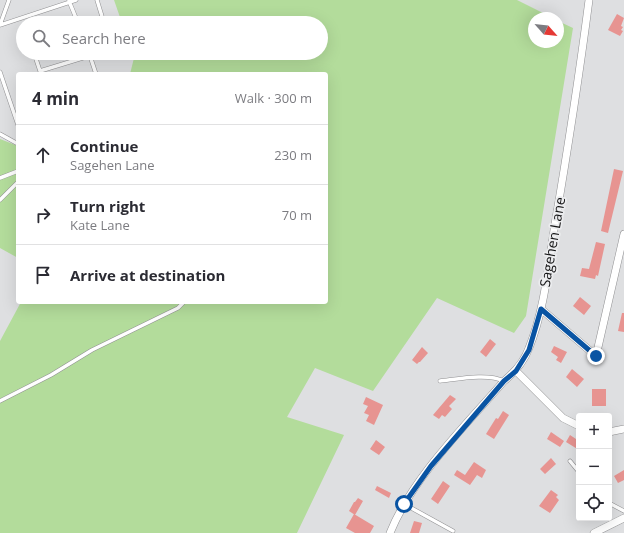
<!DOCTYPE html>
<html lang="en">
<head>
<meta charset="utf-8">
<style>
	:root { --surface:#fff; --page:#f7f7f7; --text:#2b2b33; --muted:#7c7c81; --line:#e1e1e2 }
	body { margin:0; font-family:"Open Sans",sans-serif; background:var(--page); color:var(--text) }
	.controls { position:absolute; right:12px; bottom:12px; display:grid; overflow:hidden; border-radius:4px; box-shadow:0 4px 16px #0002 }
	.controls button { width:36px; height:36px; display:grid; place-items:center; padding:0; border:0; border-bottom:1px solid var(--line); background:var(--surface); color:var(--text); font:20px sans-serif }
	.compass { position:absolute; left:528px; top:12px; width:36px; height:36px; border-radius:50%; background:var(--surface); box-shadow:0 4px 16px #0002; rotate:117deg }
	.stop { position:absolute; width:12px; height:12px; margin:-9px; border:3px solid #0954a3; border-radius:50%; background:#fff }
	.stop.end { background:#0954a3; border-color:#fff; box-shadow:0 1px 4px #0008 }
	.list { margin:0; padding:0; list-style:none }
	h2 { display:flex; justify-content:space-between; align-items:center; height:52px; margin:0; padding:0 16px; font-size:17px }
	h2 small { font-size:13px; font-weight:400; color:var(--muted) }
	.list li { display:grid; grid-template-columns:26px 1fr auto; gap:12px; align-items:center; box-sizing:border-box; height:60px; padding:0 16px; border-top:1px solid var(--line) }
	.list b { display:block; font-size:15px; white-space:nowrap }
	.list p { margin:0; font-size:13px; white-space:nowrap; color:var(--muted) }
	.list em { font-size:13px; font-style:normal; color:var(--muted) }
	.icon { flex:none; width:22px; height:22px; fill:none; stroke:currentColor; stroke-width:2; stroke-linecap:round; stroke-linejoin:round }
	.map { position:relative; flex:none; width:624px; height:533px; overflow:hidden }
	.search { position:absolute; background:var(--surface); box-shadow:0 4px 16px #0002; left:16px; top:16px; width:312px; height:44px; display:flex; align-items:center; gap:10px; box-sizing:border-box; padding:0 14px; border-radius:22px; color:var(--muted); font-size:15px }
	.panel { position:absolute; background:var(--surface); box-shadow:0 4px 16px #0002; left:16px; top:72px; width:312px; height:232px; border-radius:4px }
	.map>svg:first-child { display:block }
</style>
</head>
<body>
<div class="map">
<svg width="624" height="533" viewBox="0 0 624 533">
	<rect width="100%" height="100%" fill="#dedfe1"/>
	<path fill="#b3dc9b" d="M 114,0 L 517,0 L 553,18 L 534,18 L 534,42 L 558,42 L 558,21 L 573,28 L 526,316 L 514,333 L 437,298 L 373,391 L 315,368 L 287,417 L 344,435 L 297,533 L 0,533 L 0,341 L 21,302 L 326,302 L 326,74 L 130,74 L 134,58 L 132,53 L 321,53 L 321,23 L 122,23 Z
		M 0,139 L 18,146 L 18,258 L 0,248 Z"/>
	<path fill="#e79491" d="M 617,14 L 624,18 L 621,26 L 623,27 L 621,30 L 623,31 L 620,36 L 608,30 Z
		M 614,169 L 623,171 L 608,233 L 601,231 Z
		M 596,242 L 605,244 L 598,276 L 596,275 L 595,279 L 580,276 L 582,268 L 589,269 Z
		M 580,297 L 591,306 L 584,315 L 573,306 Z
		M 622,313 L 624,313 L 624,332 L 618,331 Z
		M 490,339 L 496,344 L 486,357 L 480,352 Z
		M 554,346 L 567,352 L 561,363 L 556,360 L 558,357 L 551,352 Z
		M 422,347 L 428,353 L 420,362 L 419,362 L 417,364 L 412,360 Z
		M 572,369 L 584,379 L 577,387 L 566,377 Z
		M 592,389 L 606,389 L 606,406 L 592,406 Z
		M 450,395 L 456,399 L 449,406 L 452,409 L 445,417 L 442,415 L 439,419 L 433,415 Z
		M 366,397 L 383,405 L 374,425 L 366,421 L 369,415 L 364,413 L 368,406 L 363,404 Z
		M 503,411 L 509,415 L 494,439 L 486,434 L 496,418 L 498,419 Z
		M 551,432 L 564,441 L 560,447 L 547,439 Z
		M 570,435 L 579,441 L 579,450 L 566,442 Z
		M 376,440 L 385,447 L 379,455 L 370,449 Z
		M 551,458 L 556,464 L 545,474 L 540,469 Z
		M 474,462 L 486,470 L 482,478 L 477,475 L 470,485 L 454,475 L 457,470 L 465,475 Z
		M 624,470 L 624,480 L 618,483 L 614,476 Z
		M 443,481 L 450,486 L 438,504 L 431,499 Z
		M 377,486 L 391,493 L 389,498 L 375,490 Z
		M 551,490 L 558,495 L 556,497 L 559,500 L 550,513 L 539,506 Z
		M 358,498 L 363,501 L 355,515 L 349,511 L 354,502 L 355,502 Z
		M 354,514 L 374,526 L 370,533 L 355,533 L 346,528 Z
		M 414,521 L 422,523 L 419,533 L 410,533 Z"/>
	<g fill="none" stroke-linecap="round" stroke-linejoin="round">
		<g stroke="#909092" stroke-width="4.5">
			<path id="lane" d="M 97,0 L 104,23
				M 69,1 L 78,23
				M 0,25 L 76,0
				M 0,25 L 9,0
				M 34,53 L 41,74
				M 89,53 L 96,74
				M 40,71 L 99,53
				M 0,72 L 18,125
				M 0,134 L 18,144
				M 0,178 L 18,171
				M 0,200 L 18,182
				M 440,381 C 458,379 488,373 504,381
				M 0,401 L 51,375 L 92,350 L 178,308 L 184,302
				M 570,461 L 579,472
				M 609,503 L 624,511
				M 404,504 L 453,531"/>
		</g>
		<g stroke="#909092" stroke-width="8">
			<path id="street" d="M 541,309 L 596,356 L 624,234
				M 516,371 L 563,418 L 579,426
				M 609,432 L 624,429
				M 390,533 C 412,478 465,426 504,381 C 515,372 524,362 529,348 C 544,311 548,269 554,230 C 567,154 579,77 589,0
				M 594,533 L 624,518"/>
		</g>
		<use href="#lane" stroke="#fff" stroke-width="3.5"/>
		<use href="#street" stroke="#fff" stroke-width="7"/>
	</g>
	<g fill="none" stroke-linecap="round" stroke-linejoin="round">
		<path stroke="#0954a3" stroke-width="5" d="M 404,504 L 431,466 L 504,381 L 516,371 L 529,350 L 541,309 L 596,356"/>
	</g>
	<g text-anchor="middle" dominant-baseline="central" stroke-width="3.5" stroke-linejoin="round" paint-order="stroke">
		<g font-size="14" fill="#141415" stroke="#ebecee">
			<text transform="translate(552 242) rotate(-80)">Sagehen Lane</text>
		</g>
	</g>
</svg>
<div class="controls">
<button>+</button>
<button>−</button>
<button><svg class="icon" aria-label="locate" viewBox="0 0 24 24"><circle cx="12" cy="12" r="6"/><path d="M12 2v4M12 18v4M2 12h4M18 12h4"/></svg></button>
</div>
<svg class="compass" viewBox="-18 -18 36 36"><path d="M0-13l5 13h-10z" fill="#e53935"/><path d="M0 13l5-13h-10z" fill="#7c7c81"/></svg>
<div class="stop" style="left:404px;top:504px"></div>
<div class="stop end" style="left:596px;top:356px"></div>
<div class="search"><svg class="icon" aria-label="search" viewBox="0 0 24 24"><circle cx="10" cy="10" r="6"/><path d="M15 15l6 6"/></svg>Search here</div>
<section class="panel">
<h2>4 min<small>Walk · 300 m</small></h2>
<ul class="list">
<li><svg class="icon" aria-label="ahead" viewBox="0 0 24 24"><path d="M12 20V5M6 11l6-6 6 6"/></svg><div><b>Continue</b><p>Sagehen Lane</p></div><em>230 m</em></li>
<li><svg class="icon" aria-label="right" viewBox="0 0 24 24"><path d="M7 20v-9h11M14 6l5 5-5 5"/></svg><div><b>Turn right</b><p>Kate Lane</p></div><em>70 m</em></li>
<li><svg class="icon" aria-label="arrive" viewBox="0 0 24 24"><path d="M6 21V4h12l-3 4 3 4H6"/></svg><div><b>Arrive at destination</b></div></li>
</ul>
</section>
</div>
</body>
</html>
